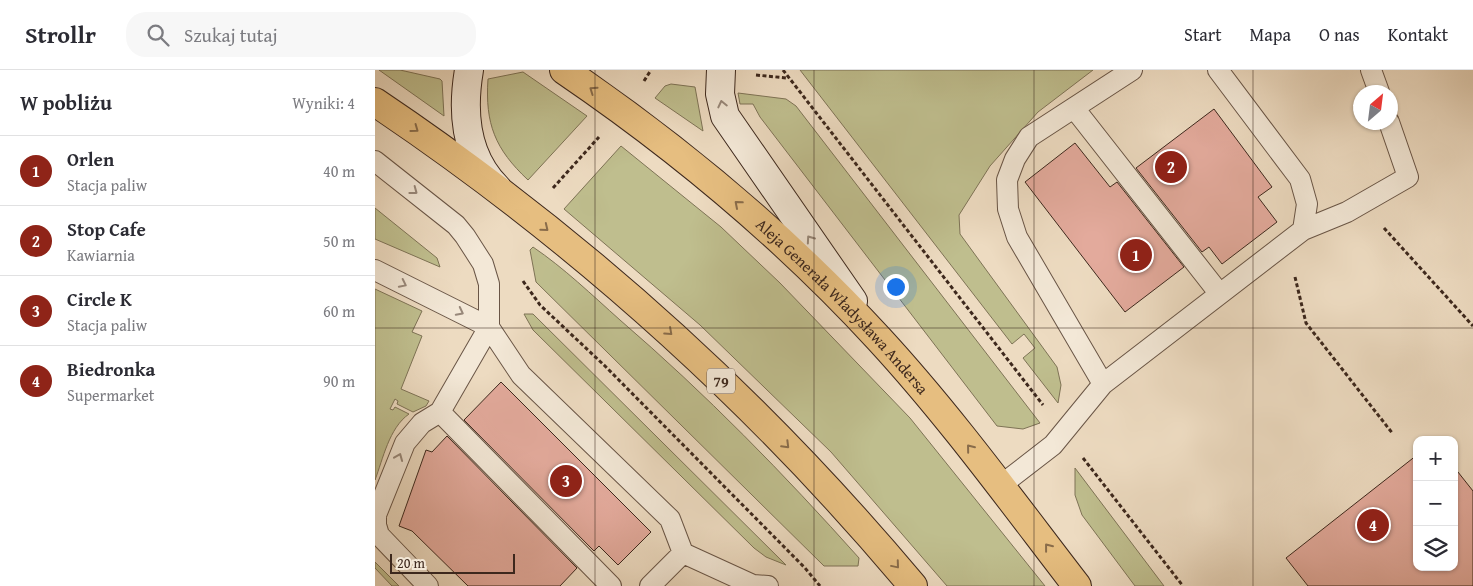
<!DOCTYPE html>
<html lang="pl">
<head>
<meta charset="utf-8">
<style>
	:root { --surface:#fff; --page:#f7f7f7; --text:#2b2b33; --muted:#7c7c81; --line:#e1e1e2; --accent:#8f2418 }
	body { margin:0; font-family:"Gentium Book Plus",serif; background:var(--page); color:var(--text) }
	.controls { position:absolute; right:15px; bottom:15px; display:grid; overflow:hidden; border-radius:10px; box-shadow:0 1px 4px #0004 }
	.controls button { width:45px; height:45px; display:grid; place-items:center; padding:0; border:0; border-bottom:1px solid var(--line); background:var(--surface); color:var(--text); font:25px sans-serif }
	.compass { position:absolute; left:978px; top:15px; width:45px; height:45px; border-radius:50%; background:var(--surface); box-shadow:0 1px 4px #0004; rotate:28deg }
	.scale { position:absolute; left:15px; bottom:12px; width:125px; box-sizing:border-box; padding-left:5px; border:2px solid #3d281d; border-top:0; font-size:14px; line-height:18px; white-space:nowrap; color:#3d281d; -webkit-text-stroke:4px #f3e8d7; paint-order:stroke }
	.you { position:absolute; left:520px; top:216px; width:18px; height:18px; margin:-12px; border:4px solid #fff; border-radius:50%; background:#1a73e8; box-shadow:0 0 0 8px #1a73e833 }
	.badge { display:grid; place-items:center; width:32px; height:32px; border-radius:50%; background:var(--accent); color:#fff; font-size:16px; font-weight:700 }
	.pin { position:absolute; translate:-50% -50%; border:2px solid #fff; box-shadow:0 1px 5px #0006 }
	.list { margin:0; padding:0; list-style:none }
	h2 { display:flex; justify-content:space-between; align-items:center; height:65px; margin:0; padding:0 20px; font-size:21px }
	h2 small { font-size:16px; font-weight:400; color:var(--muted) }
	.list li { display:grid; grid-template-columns:32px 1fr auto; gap:15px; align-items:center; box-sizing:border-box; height:70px; padding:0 20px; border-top:1px solid var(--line) }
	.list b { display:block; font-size:19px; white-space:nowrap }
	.list p { margin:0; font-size:16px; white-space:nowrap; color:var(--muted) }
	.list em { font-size:16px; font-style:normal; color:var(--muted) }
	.icon { flex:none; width:28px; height:28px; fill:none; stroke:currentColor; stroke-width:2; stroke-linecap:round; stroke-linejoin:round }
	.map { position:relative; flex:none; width:1098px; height:516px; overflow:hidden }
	header { display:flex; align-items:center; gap:30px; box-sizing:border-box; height:70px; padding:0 25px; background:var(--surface); border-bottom:1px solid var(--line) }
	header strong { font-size:24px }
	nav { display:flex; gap:28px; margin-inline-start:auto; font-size:18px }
	.search { width:350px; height:45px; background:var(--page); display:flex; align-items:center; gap:12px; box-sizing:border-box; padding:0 18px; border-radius:20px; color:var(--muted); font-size:19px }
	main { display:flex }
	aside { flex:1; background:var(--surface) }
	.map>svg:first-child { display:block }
</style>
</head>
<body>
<header>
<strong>Strollr</strong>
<div class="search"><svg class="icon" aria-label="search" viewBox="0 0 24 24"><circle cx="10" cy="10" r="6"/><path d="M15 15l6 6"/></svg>Szukaj tutaj</div>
<nav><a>Start</a><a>Mapa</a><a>O nas</a><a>Kontakt</a></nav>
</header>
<main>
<aside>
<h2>W pobliżu<small>Wyniki: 4</small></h2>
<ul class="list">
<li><span class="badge">1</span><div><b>Orlen</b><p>Stacja paliw</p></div><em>40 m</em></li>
<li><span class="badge">2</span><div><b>Stop Cafe</b><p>Kawiarnia</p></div><em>50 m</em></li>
<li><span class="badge">3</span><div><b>Circle K</b><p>Stacja paliw</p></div><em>60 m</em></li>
<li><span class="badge">4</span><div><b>Biedronka</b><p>Supermarket</p></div><em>90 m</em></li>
</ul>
</aside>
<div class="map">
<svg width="1098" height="516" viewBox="0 0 1098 516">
	<rect width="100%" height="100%" fill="#eddbc1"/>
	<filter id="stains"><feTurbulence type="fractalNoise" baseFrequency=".004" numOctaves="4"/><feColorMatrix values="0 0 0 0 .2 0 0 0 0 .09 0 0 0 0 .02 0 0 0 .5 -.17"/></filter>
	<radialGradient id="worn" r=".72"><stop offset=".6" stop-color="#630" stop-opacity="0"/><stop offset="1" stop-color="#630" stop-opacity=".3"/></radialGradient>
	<path fill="#bfbe8e" stroke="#7e7356" d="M 4,0 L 25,0 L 65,9 L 67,11 L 69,46 Z
		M 425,0 L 718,0 L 663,42 L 615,96 L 584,145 L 585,164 L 682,297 L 686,315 L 683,333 L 648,288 L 660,278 L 649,264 L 637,274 Z
		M 148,2 L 212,46 L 153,110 C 120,79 110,54 113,9 Z
		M 296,14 L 320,17 L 328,61 L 280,28 L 290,16 Z
		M 363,23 L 411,29 L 421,36 L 665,353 L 648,359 L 622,356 L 385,47 L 378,34 L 365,34 Z
		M 246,76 L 346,157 L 405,213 L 535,348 L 670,516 L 572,516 L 456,382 L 325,255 L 189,139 Z
		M 0,138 L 62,188 L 65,197 L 0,169 Z
		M 158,177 C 189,198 217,225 245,250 C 331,324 409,404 484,488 L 483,496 L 449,496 L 161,212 L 155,180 Z
		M 0,219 L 47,241 L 37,262 L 47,266 L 26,319 L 54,331 L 51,336 L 38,342 L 22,334 L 23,331 L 20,329 L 15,339 L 18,340 L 20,337 L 34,344 C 14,358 8,389 0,410 Z
		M 149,244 L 158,244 L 411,495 L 391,487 L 379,478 L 158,260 Z
		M 700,398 L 789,516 L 760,516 L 707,445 L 700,425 Z
		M 0,492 L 24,516 L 17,516 L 0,498 Z"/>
	<path fill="#e3aa9c" stroke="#3d281d" d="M 839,39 L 897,117 L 883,127 L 902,152 L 847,194 L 834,177 L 827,182 L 761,98 Z
		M 700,73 L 735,117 L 742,112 L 809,197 L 750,242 L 650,112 Z
		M 126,312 L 276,462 L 243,495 L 224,476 L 219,481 L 89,350 Z
		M 72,366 L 202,498 L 185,516 L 93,516 L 37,461 L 24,456 L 51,380 L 57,382 Z
		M 1042,385 L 1042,497 L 1079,497 L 1079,397 L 1098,421 L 1098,516 L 933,516 L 911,488 Z"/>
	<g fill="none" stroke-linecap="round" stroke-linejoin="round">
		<g stroke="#695546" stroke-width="22">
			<path id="service" d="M 996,0 L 1004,22
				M 699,38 L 844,223
				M 0,91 L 81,155 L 90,166 L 108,194 L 114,214 L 114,257 L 65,342 L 47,353 L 30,373 L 1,445 L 1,455 L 4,465 L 53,516
				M 928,160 L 972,142 L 1033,107 L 1014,52
				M 0,200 L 114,257 L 146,305 L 295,449 L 308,483 L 378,515 L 393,516
				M 728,314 L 642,167 L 633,139 L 632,110 L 640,89 L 654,67 L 757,0
				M 65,342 L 236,516
				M 625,416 L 678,375 L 728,314 L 928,160 L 932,134 L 925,109 L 843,0
				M 275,516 L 308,483"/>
		</g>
		<g stroke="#3d281d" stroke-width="30">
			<path id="secondary" d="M 94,0 C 87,41 90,86 122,118
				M 346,0 L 345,24 L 350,46 L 478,231"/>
		</g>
		<g stroke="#3d281d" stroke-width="30">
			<g id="primary">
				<path id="s1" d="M 189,0 C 302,77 411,168 504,269 C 575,346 638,433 702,516"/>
				<path d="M 0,32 C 201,167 383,331 538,516"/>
			</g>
		</g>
		<path stroke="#3d281d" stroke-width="3" stroke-dasharray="4 2.5" stroke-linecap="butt" d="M 408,0 L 668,335
			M 381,5 L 412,8
			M 269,11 L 276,0
			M 178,118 L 224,67
			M 1009,158 L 1098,256
			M 920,207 L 931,253 L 1018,364
			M 148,211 L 165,235 L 230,296 L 430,498 L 445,516
			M 708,388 L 808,516"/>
		<use href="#service" stroke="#f3e8d7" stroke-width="20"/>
		<use href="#secondary" stroke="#f3e8d7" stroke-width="28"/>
		<use href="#primary" stroke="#e6be80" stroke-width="28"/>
	</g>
	<defs><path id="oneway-chevron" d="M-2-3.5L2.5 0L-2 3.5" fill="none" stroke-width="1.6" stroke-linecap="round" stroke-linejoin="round" transform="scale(1.25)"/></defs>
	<g stroke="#896c4a">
		<use href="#oneway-chevron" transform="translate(218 20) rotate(-145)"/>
		<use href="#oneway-chevron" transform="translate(40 59) rotate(36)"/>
		<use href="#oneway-chevron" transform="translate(363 134) rotate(-139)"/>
		<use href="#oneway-chevron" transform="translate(170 158) rotate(39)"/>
		<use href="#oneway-chevron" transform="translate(294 262) rotate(42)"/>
		<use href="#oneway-chevron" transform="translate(411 375) rotate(45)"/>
		<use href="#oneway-chevron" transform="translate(595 378) rotate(-129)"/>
		<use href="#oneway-chevron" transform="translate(673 477) rotate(-128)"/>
		<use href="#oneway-chevron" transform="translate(521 495) rotate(50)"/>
	</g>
	<g stroke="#98887a">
		<use href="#oneway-chevron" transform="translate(347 34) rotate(-103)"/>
		<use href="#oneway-chevron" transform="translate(39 121) rotate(37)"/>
		<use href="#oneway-chevron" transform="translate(435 169) rotate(-125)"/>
		<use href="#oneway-chevron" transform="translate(28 214) rotate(26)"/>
		<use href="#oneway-chevron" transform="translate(85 242) rotate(27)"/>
		<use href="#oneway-chevron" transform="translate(24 387) rotate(-68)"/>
	</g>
	<path fill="none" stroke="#3d281d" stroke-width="1" stroke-opacity="0.55" d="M 220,0 L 220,516M 439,0 L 439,516M 659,0 L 659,516M 878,0 L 878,516M 0,258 L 1098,258"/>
	<g text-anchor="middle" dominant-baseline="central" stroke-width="4.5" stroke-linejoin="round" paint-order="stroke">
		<rect fill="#f3e8d7" stroke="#746255" stroke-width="1" x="332" y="298.5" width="28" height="25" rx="4"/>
		<g font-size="15" font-weight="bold" fill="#3d281d">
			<text x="346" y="311">79</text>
		</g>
		<g font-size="16" fill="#3d281d" stroke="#f3e8d7">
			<text stroke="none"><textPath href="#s1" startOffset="366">Aleja Generała Władysława Andersa</textPath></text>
		</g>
	</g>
	<rect width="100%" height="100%" filter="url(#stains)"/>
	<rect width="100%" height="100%" fill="url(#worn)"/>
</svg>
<div class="controls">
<button>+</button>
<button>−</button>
<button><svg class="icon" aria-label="layers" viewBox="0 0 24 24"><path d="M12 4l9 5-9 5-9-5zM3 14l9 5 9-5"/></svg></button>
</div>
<svg class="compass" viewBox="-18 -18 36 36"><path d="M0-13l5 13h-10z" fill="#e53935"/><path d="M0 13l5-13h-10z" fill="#7c7c81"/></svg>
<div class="scale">20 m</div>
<div class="you"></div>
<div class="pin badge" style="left:761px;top:185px">1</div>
<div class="pin badge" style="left:796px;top:97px">2</div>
<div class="pin badge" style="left:191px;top:411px">3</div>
<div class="pin badge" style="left:998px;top:455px">4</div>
</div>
</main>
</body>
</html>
